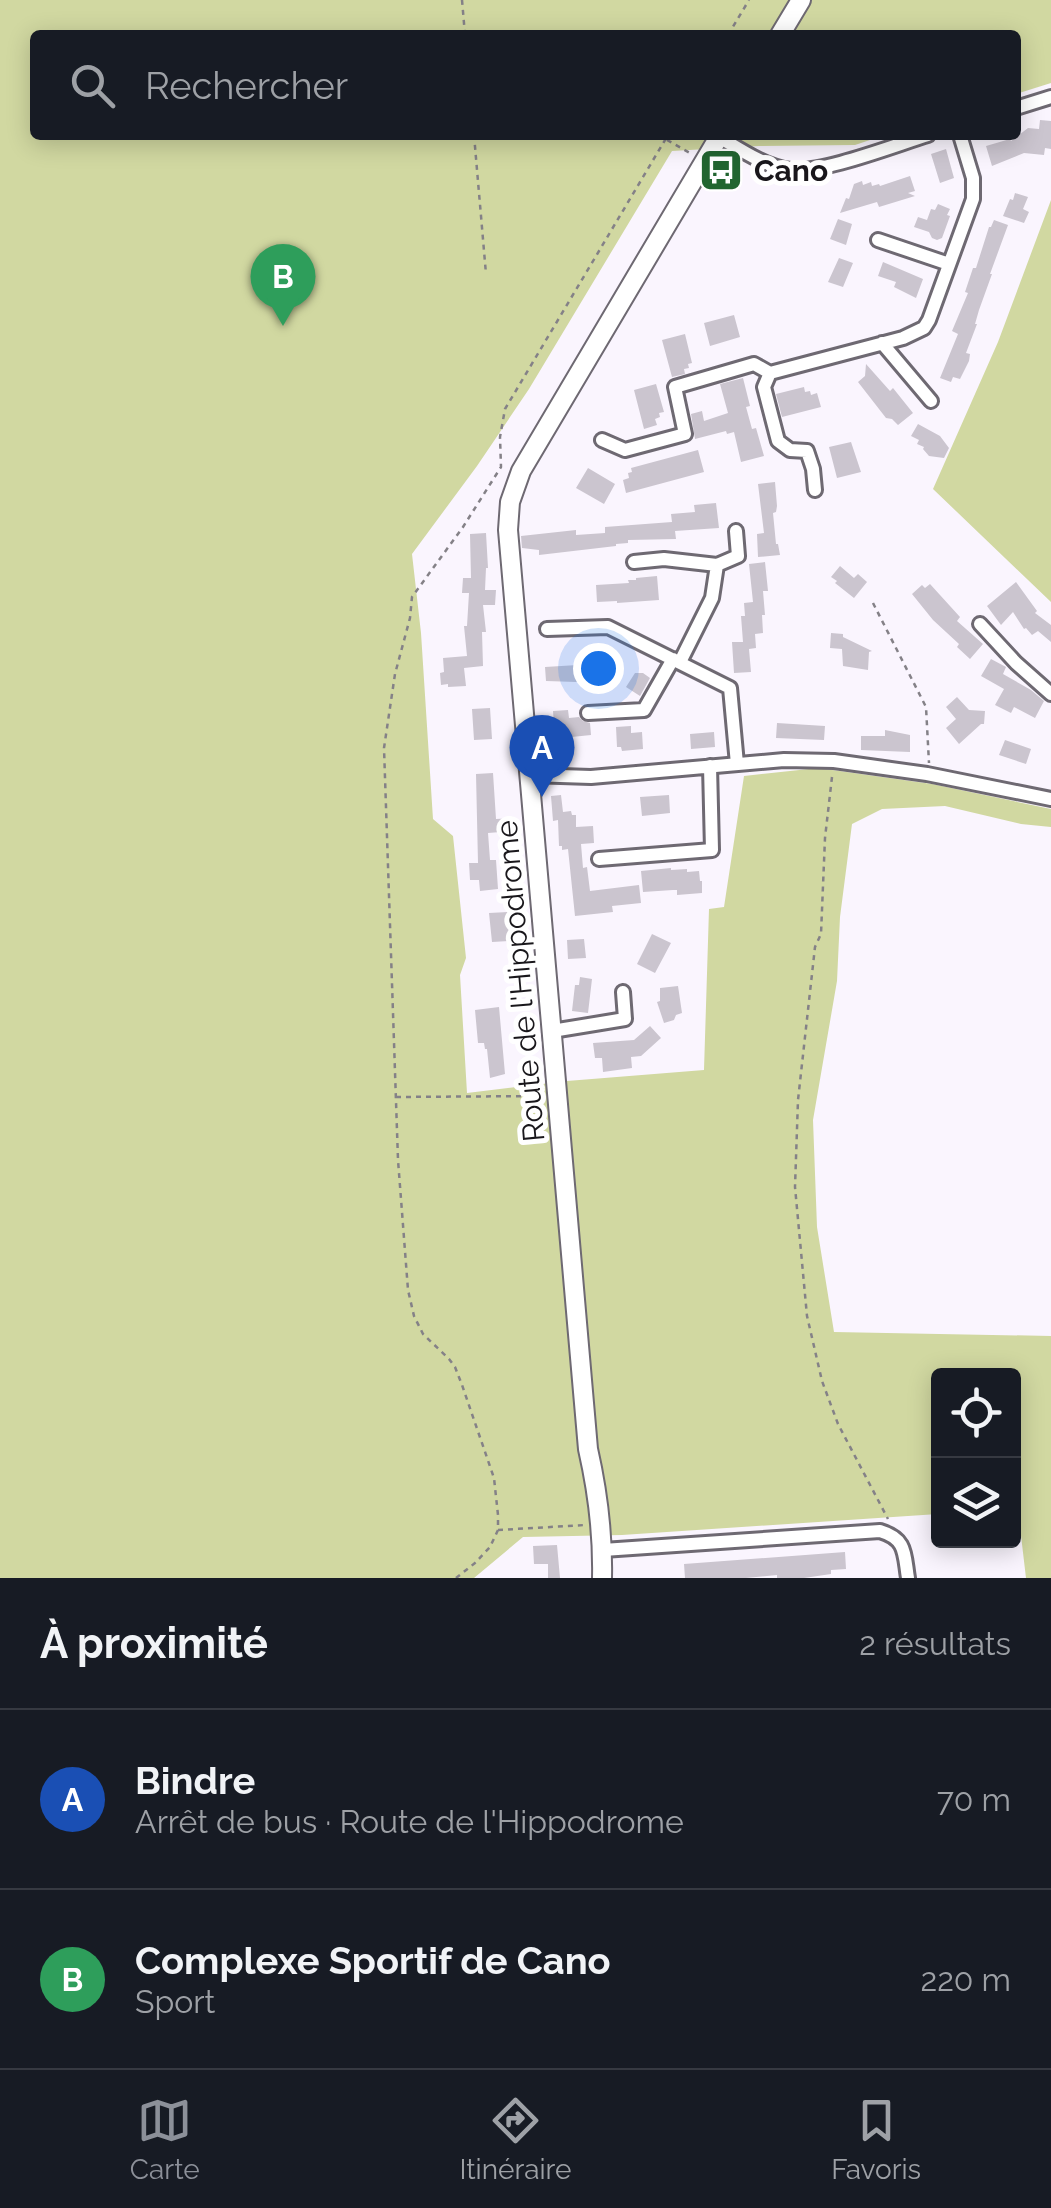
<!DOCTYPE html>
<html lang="fr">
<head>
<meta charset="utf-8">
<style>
	:root { --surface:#171b24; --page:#242831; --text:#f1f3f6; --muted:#9ea1a6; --line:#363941; --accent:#8c9099 }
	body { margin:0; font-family:Raleway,sans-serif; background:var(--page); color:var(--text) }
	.controls { position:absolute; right:30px; bottom:30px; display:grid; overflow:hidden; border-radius:10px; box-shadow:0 5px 25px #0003 }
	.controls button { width:90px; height:90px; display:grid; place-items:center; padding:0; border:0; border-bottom:2px solid var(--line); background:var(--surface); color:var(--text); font:50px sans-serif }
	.you { position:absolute; left:598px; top:668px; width:35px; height:35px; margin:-25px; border:8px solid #fff; border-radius:50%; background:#1a73e8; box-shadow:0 0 0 15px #1a73e833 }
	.badge { display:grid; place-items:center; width:65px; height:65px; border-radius:50%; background:var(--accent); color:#fff; font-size:32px; font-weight:700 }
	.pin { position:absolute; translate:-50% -82px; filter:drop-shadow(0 2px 5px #0008) }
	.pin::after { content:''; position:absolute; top:52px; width:35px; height:30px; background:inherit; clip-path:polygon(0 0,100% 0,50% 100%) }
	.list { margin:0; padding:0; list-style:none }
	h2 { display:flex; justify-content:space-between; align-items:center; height:130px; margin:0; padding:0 40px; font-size:42px }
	h2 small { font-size:32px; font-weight:400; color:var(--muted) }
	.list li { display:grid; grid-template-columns:65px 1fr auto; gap:30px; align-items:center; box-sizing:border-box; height:180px; padding:0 40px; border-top:2px solid var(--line) }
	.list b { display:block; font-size:38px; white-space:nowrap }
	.list p { margin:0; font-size:32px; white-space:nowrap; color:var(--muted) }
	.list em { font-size:32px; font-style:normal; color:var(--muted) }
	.icon { flex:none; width:55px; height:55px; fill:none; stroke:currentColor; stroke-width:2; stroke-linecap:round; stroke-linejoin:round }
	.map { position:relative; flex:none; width:1051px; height:1578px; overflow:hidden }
	.search { position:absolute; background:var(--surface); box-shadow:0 5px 25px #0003; left:30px; right:30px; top:30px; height:110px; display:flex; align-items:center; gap:25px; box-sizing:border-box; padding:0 35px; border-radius:10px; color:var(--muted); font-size:38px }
	.sheet { height:490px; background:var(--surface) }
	nav { display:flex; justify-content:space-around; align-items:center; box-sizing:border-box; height:140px; border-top:2px solid var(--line); background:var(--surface); font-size:28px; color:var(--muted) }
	nav a { display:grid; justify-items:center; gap:5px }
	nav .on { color:var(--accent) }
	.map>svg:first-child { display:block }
</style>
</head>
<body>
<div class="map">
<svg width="1051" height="1578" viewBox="0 0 1051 1578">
	<rect width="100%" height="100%" fill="#faf5fe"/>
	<path fill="#d1d8a1" d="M 0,0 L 1051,0 L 1051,83 L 1016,94 L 1016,35 L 35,35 L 35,135 L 885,135 L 855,145 L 759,146 L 672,151 L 529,389 L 477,466 L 412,554 L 421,633 L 433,819 L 453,836 L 466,958 L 460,975 L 467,1093 L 567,1081 L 704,1070 L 709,909 L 724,907 L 744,776 L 818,768 L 932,784 L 1051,809 L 1051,827 L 1021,824 L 945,806 L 882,809 L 852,824 L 840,917 L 837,981 L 813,1120 L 817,1227 L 834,1332 L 1051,1336 L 1051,1578 L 1026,1578 L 1018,1510 L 1014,1509 L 1014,1376 L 938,1376 L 938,1514 L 622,1535 L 523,1537 L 474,1578 L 0,1578 Z
		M 1051,200 L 1051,602 L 933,489 L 998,342 Z"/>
	<path fill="#cbc5cf" d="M 1040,120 L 1051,121 L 1051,149 L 1045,148 L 1044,155 L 1024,153 L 992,166 L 986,146 L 1010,139 L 1011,141 L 1028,128 L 1039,129 Z
		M 946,149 L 954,178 L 940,183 L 931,154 Z
		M 910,176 L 915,191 L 908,193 L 915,196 L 879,207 L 877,202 L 840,213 L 846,198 L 849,199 L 854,184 L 862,181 L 863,185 L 871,182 L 872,186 L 879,184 L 880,186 Z
		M 1015,193 L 1028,197 L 1023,209 L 1029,212 L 1024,223 L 1003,216 L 1010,199 L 1013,200 Z
		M 938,204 L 950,209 L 947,215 L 950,216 L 942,238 L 937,240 L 932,238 L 929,232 L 914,227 L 918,217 L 927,220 L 931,209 L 935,210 Z
		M 838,219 L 852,224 L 846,245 L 830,239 Z
		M 994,220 L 1008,225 L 990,274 L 992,274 L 979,310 L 975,324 L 977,324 L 966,353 L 970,354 L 969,361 L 960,379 L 953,377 L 951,382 L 940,378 L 958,334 L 952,331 L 968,293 L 965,292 L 973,268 L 976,268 L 989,227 L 991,227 Z
		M 839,258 L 853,263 L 843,287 L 828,282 Z
		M 883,262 L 923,279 L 916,298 L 894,287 L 896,282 L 878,276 Z
		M 734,315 L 740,337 L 710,346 L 704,323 Z
		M 685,334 L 692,363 L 688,364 L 689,368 L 684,369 L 685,374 L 672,377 L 662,340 Z
		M 866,364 L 890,391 L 893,388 L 913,413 L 898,425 L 892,419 L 886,418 L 858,382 L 865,376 Z
		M 743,378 L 750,406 L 746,407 L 752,429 L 756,428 L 764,456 L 741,462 L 734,432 L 727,434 L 726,431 L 695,439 L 691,414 L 702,411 L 704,421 L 728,413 L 720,384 Z
		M 656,384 L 664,412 L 659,413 L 660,417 L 655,419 L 657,425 L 644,429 L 634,390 Z
		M 804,387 L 805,392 L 810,391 L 811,395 L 817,393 L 821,407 L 782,417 L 776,394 Z
		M 918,424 L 940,436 L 949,448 L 944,458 L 929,456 L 923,449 L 924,447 L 917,444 L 919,440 L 911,436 Z
		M 851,442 L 861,472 L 837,478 L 829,447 Z
		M 698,450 L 704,472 L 626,493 L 623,480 L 629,478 L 628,473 L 632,472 L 631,468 Z
		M 588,468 L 615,484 L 604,504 L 576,488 Z
		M 775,482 L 777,506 L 776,512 L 773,513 L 776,544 L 778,544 L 780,555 L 758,557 L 757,534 L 764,533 L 758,484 Z
		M 716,503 L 719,528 L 675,531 L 676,539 L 628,540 L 628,543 L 616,544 L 616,546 L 539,555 L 539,550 L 522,548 L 521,536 L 576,530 L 576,535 L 605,533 L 605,527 L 672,522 L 671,514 L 695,512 L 694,505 Z
		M 486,533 L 488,568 L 486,568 L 485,590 L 496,590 L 495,605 L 483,605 L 486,632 L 482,632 L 483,666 L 464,668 L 466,686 L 448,687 L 448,684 L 441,685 L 440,673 L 444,672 L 443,658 L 467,656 L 464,626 L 467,626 L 469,593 L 462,593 L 463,578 L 471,578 L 470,534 Z
		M 765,562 L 768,591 L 763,591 L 765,615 L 762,615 L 763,633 L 755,634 L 756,648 L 749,649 L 751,672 L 734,673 L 732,642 L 743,642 L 741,616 L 745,616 L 744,603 L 753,602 L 749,564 Z
		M 840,566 L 854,578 L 858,574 L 867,582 L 854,598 L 835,583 L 837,581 L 831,577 Z
		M 657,576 L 659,600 L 617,603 L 617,601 L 597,602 L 596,585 L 629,583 L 628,580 L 636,580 L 636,578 Z
		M 1016,582 L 1037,611 L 1035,613 L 1051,625 L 1051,642 L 1038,631 L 1032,635 L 1026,628 L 1024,629 L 1013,612 L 1001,625 L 987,606 Z
		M 930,584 L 960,617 L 957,621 L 983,644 L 970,659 L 957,647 L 959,644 L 933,620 L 912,594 L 922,585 L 925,588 Z
		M 831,633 L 843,634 L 843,637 L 872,651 L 869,652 L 868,670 L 843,666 L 842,649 L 830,648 Z
		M 593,658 L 606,658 L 607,678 L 576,682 L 546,681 L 545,667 L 594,664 Z
		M 991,659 L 1006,667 L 1003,674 L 1031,690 L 1044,701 L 1035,718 L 1014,707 L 1011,713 L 995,705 L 1004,689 L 981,676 Z
		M 635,673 L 643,673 L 650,678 L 640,696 L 626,687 Z
		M 957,697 L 969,710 L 985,711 L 984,724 L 981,724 L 959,744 L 946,728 L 956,719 L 946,707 Z
		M 490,708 L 492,739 L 474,740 L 472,709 Z
		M 568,710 L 569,718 L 579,717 L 583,721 L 590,723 L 591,735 L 562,738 L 561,725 L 554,725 L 553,711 Z
		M 777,723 L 825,726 L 824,740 L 776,738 Z
		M 631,726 L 631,733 L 642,732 L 643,749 L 622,751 L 621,747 L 617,747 L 616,727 Z
		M 885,730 L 910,735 L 910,752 L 861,750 L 861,736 L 885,736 Z
		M 714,732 L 715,747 L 691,749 L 690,734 Z
		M 1005,740 L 1031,749 L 1026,764 L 999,755 Z
		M 493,773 L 496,819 L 514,818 L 515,831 L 488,833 L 490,860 L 496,860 L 498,889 L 480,891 L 479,880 L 470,880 L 469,863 L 478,863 L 476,774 Z
		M 561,795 L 563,812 L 571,811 L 572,815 L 576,815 L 576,827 L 593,826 L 594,843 L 581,844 L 583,868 L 587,867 L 590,891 L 639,885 L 641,903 L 612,906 L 613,912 L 575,916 L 568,849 L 562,850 L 562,846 L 559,846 L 558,820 L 553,821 L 551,796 Z
		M 669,795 L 670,813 L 642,816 L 640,797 Z
		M 671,868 L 671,870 L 687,869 L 687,872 L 699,871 L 700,881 L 702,881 L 702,893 L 677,895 L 677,890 L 673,890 L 643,892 L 641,871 Z
		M 508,912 L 509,941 L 492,942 L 489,913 Z
		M 652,934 L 671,943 L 655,973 L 637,964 Z
		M 584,939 L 586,958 L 568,959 L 567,940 Z
		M 580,977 L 592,979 L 588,1013 L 572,1011 L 575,985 L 579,985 Z
		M 678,986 L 682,1013 L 676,1015 L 674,1020 L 664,1023 L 657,1002 L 660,1001 L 660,988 Z
		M 499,1007 L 505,1074 L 490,1078 L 487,1049 L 485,1049 L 484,1043 L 478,1043 L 475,1010 Z
		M 650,1026 L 661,1038 L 641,1056 L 631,1057 L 632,1068 L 603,1072 L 602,1058 L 595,1058 L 593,1043 L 634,1040 Z
		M 557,1545 L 560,1578 L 548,1578 L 548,1564 L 534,1564 L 533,1546 Z
		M 845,1552 L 846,1569 L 831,1570 L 831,1574 L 804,1578 L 777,1578 L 777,1575 L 746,1578 L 685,1578 L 684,1564 Z"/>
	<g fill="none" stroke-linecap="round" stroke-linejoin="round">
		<g stroke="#6e6972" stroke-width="18">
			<path id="street" d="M 1016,108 L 1051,97
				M 719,137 C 741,150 764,166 790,170 C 821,174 895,145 928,135
				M 878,240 L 949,264
				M 882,343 L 931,401
				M 770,373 L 764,387 L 778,441 L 790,450 L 807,451 L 813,469 L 815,490
				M 602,440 L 625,450 L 685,434 L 675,387 L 754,364 L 770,373 L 903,338 L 924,328 L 929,320 L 973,199 L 973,178 L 960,135
				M 634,562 L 664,559 L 717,565
				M 980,624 L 1016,663 L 1051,694
				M 547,629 L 608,627 L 730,688 L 737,764
				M 680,662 L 712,598 L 717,565 L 738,556 L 736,531
				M 588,713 L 644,710 L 673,659
				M 530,775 L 591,777 L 784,760 L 834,761 L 927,774 L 1051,799
				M 599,859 L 712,850 L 710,766
				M 552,1031 L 625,1019 L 623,992
				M 603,1550 L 880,1531 C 907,1539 904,1554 908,1578"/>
		</g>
		<g stroke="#6e6972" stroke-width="22">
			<path id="secondary" d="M 780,35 L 801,0
				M 602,1578 C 603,1533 598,1493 588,1449 L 508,530 L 510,502 L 521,471 L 720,135"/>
		</g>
		<path stroke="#848187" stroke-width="2.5" stroke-dasharray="5 5" stroke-linecap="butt" d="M 462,0 L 465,35
			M 728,35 L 749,0
			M 474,135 L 486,274
			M 667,140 L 690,153
			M 873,603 L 926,707 L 929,763
			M 832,777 L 825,838 L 821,934 L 815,947 L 798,1100 L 795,1187 L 807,1316 L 822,1381 L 838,1424 L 888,1519
			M 396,1097 L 541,1096
			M 498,1530 L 585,1525
			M 456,1578 L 475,1563 L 490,1547 L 498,1530 L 498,1515 L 494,1478 L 462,1385 L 455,1367 L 449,1359 L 423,1334 L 414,1316 L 408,1290 L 398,1160 L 384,748 L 395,674 L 410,618 L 412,597 L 463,527 L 501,467 L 500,437 L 505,409 L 668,135"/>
		<use href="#street" stroke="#fff" stroke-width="12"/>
		<use href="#secondary" stroke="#fff" stroke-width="18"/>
	</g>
	<defs>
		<g id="bus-square" transform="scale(2.25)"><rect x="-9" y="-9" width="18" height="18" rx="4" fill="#226530" stroke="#fff"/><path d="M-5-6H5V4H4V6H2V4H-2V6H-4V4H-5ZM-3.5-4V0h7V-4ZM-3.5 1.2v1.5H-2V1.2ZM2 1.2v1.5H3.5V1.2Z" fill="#fff"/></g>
	</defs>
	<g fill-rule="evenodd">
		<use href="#bus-square" x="721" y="170"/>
	</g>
	<g text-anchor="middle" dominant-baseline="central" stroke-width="10" stroke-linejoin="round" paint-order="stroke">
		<g font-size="30" font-weight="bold" fill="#19171b" stroke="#fff" text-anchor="start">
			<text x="754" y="170">Cano</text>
		</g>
		<g font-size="30" fill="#19171b" stroke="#fff">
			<text transform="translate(520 981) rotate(-95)">Route de l'Hippodrome</text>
		</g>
	</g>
</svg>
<div class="controls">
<button><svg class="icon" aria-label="locate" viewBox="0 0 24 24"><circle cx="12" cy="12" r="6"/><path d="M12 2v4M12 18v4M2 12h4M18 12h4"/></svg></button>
<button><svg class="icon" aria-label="layers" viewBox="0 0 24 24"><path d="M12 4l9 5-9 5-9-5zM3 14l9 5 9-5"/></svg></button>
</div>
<div class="you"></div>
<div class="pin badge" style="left:542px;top:797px;background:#1a4fb4">A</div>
<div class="pin badge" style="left:283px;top:326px;background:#2e9e5b">B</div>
<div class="search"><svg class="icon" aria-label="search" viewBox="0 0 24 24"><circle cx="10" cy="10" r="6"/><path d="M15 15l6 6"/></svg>Rechercher</div>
</div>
<section class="sheet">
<h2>À proximité<small>2 résultats</small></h2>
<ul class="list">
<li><span class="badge" style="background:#1a4fb4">A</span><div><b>Bindre</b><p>Arrêt de bus · Route de l'Hippodrome</p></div><em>70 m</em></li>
<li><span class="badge" style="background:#2e9e5b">B</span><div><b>Complexe Sportif de Cano</b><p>Sport</p></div><em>220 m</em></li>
</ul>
</section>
<nav>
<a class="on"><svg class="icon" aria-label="map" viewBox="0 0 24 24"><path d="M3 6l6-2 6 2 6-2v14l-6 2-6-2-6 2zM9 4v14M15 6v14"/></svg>Carte</a>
<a><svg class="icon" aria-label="directions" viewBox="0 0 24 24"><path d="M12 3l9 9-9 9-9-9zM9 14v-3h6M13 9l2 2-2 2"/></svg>Itinéraire</a>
<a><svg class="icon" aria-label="saved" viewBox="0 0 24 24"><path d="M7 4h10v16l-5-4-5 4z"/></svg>Favoris</a>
</nav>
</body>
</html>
